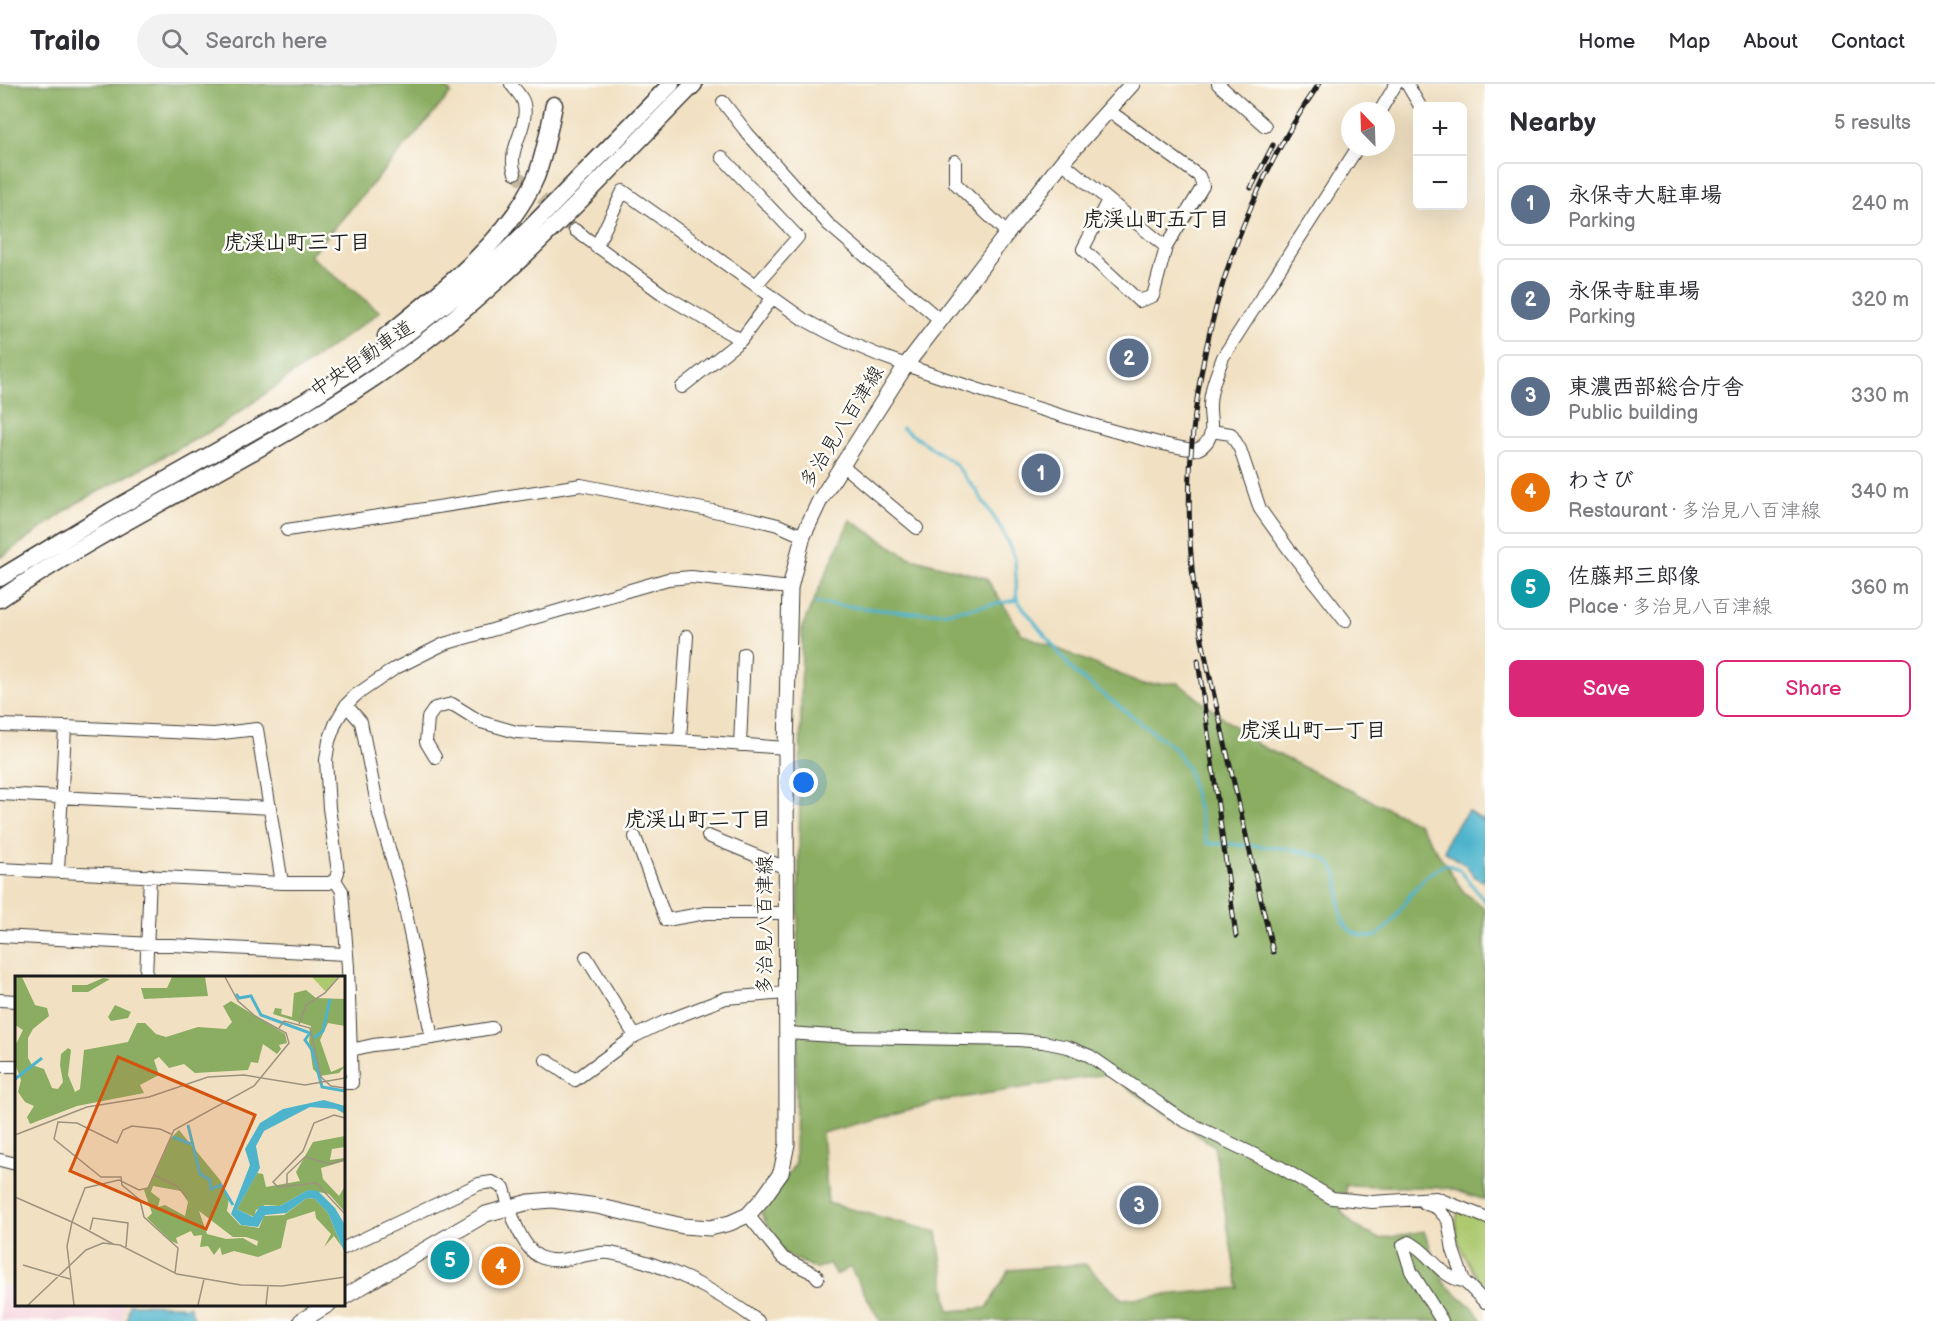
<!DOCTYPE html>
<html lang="en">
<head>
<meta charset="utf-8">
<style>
	:root { --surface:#fff; --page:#f2f2f3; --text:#2b2b33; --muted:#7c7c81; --line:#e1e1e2; --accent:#db2777 }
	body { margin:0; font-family:"Balsamiq Sans","Klee One",sans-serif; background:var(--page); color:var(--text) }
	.controls { position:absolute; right:18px; top:18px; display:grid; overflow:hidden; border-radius:9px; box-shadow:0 6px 24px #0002 }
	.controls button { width:54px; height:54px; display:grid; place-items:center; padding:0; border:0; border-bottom:2px solid var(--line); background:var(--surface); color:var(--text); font:30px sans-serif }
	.compass { position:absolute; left:1341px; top:18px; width:54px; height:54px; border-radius:50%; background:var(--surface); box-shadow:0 6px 24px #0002; rotate:337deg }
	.you { position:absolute; left:804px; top:699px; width:21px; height:21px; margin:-15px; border:4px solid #fff; border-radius:50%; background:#1a73e8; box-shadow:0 0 0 9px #1a73e833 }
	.badge { display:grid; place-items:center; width:39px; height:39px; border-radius:50%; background:var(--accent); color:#fff; font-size:20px; font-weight:700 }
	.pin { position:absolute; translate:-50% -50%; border:3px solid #fff; box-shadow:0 2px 6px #0006 }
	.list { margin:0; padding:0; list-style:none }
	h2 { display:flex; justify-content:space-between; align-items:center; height:78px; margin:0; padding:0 24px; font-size:26px }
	h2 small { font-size:20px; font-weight:400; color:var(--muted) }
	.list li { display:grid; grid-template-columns:39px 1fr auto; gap:18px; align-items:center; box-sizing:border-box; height:84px; margin:0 12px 12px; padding:0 12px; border:2px solid var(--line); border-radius:9px }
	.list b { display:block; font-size:22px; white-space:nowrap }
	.list p { margin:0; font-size:20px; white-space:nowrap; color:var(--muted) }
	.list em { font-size:20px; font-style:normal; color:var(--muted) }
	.actions { display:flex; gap:12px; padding:18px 24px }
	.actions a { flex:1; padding:14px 0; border:2px solid var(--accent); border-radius:9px; text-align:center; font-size:21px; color:var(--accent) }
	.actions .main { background:var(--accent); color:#fff }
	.icon { flex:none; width:33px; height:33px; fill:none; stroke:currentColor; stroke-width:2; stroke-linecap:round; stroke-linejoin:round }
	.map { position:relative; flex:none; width:1485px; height:1237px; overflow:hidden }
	header { display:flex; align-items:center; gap:36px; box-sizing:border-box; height:84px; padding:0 30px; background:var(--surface); border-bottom:2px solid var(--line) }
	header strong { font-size:28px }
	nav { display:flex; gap:33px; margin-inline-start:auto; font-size:21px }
	.search { width:420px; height:54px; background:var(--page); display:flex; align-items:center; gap:15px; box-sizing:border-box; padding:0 21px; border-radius:33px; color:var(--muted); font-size:22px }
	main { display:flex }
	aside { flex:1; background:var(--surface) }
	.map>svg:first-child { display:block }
</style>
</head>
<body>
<header>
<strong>Trailo</strong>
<div class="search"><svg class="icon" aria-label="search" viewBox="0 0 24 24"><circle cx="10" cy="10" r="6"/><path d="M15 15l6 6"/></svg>Search here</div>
<nav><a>Home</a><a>Map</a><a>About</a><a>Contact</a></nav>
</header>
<main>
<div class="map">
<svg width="1485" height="1237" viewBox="0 0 1485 1237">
	<rect width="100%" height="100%" fill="#fdfcf7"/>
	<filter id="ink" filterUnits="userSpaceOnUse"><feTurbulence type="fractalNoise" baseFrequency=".0167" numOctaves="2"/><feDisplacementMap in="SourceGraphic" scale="12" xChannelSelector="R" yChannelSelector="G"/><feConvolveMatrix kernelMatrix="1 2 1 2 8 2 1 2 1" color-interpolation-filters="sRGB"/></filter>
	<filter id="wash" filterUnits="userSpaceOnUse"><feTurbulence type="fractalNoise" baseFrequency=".008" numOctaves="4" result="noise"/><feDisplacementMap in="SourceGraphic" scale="24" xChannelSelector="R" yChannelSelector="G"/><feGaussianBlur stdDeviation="1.35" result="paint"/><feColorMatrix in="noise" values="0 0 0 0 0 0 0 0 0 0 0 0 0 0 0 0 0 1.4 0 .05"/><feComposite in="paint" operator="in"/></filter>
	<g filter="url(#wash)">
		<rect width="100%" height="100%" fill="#f1e0c1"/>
		<path fill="#f4cfdc" d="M 16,1197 L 16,1220 L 125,1221 L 123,1237 L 0,1237 L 0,1202 L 11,1201 Z"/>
		<path fill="#adc970" stroke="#647246" stroke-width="1.5" d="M 1460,1124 L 1485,1137 L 1485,1206 C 1471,1183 1446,1152 1460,1124 Z"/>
		<path fill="#8aad62" stroke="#53643f" stroke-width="1.5" fill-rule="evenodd" d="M 0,0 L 443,0 L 451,9 L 310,172 L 380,228 L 220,342 L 77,419 L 0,474 Z
			M 850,436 L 908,473 L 986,494 L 1022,550 L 1143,600 L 1178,599 L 1257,660 L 1419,740 L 1463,807 L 1485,825 L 1485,1116 L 1448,1104 L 1346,1101 L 1341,1127 L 1355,1142 L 1379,1155 L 1424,1147 L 1444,1199 L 1474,1225 L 1482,1237 L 880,1237 L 850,1183 L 836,1191 L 829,1179 L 816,1185 L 785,1170 L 772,1152 L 761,1129 L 795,1080 L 802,543 ZM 1107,990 L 1214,1062 L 1238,1204 L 1122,1215 L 1085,1180 L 1009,1186 L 987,1224 L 949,1227 L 937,1148 L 828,1119 L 822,1049 L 941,1017 Z"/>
		<path fill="#4eb4cc" stroke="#356874" stroke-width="1.5" d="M 1468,727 L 1482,736 L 1485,733 L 1485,798 L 1475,793 L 1466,781 L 1444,767 L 1449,752 Z
			M 129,1220 L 178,1221 L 183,1224 L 189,1221 L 195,1237 L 127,1237 Z"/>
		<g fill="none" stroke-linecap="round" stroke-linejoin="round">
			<path stroke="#4eb4cc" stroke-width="3" d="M 902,344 L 954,379 L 975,405 L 1001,444 L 1015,475 L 1017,516 L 1075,589 L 1174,664 L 1188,685 L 1207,759 C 1234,761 1311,761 1330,779 C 1349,798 1328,837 1356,850 C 1361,852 1369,852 1375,853 C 1381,848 1388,843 1392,837 C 1411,813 1417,793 1446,780 L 1459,785 L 1485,817
				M 815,519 L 912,529 L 948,528 L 1017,516"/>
		</g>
	</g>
	<g filter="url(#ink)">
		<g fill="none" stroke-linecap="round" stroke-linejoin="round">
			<path stroke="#c6b9a0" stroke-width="12" stroke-dasharray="12 6" stroke-linecap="butt" d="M 515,89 L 575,146"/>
			<g stroke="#3c3935" stroke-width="14">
				<path id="minor" d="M 511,0 C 515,6 523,13 524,20 C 529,45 506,65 515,89
					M 1218,0 L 1265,42
					M 1407,0 L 1420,22
					M 723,18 L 748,50 L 829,141 L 940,236
					M 1108,26 L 1199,92 L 1203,102 L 1166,163 L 1153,212 L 1139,217 L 1083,165 L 1108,116
					M 1380,27 L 1396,0
					M 722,73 L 798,153 L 756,201
					M 955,77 L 955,99 L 1008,150
					M 1062,78 L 1166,163
					M 575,146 L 664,211 L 741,256
					M 596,163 L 623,107 L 803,235 C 835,253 870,269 906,281 C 940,294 1179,372 1198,365 C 1205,362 1210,355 1211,348 C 1212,341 1210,333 1210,325 C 1209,307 1217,290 1223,273 L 1358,63
					M 682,303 L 741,256 L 773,213
					M 1211,347 L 1231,350 L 1240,365 L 1260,425 L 1290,467 L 1345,537
					M 842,381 L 917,444
					M 287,446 L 581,401 L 754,435 L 778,441 L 803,452
					M 346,621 L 361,638 L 379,730 L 401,806 L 432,954
					M 0,641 L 65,643
					M 680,656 L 687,552
					M 740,661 L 744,570
					M 435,673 L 426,658 L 428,634 L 435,624 L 452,620 L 481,638 L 516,648 L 680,656 L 786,664
					M 0,710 L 271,724
					M 708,752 L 786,784
					M 635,753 L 666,836 L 706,829 L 786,829
					M 0,785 L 282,799 L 329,799 L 335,796 L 338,788 L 329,724 L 326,676 L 329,657 L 336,638 L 346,621 L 356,611 L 394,585 L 444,560 L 668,495 L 691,493 L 790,504
					M 58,787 L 65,643 L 214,650 L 257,645 L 282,799
					M 335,796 L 342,807 L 348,883 L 352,999 L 344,999
					M 0,852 L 345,870
					M 586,873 L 635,952
					M 146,894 L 150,791
					M 0,916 L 16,917
					M 787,949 L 850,953 L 1018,956 L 1043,958 L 1068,963 L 1090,972 L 1183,1036 L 1280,1083 L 1332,1114 L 1372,1118 L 1436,1114 L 1485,1133
					M 351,966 L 373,961 L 432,954 L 492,944
					M 546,976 L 575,996 L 635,952 L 666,937 L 726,914 L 786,909
					M 0,982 L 16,982
					M 0,1076 L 16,1080
					M 1424,1119 L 1437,1124 L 1448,1136 L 1453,1166 L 1464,1197 L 1485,1218
					M 748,1131 L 783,1174 L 815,1190 L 818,1194
					M 344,1164 L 479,1100 L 492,1098 L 504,1104 C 509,1124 520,1161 538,1172 C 559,1184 587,1166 610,1169 C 662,1178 716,1206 758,1237
					M 1442,1237 L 1411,1187 L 1403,1161 L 1409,1158 C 1430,1168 1440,1194 1464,1197"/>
			</g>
			<g stroke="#3c3935" stroke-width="17">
				<path id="major" d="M 344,1213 L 486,1130 L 529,1118 L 552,1116 L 597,1122 L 683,1142 L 710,1144 L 730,1139 L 748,1131 L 764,1113 L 781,1089 L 787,1060 L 786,664 L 790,504 L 803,452 L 820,416 L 906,281 L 1062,78 L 1132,0
					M 301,1237 L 329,1220"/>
			</g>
			<g stroke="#3c3935" stroke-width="19">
				<path id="highway" d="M 386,252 C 438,210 509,156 536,93 C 545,70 549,45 554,21
					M 0,494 L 111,427 L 306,317 L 388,264 L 461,208 L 495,178 L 530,144 L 671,0
					M 0,515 C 127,428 271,368 397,278 C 508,199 598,97 694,0"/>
			</g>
			<use href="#minor" stroke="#fff" stroke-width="12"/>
			<use href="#major" stroke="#fff" stroke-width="15"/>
			<use href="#highway" stroke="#fff" stroke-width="16"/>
			<g stroke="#1c1c1c" stroke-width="5">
				<path id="rail" d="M 1251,104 L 1273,61
					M 1198,576 L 1236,852
					M 1273,868 C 1257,799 1241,729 1225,660 C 1214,609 1200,557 1194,504 C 1174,330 1219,144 1319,0"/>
			</g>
			<use href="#rail" stroke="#fdfcf7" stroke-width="3" stroke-dasharray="9" stroke-linecap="butt"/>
		</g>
	</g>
	<g text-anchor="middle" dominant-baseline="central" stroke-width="5" stroke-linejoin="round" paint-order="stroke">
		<g font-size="20" fill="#1c1c1c" stroke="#fdfcf7">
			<text transform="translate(362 275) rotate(-34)">中央自動車道</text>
			<text transform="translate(842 343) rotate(-58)">多治見八百津線</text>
			<text transform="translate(765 841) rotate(-90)">多治見八百津線</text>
		</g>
		<g font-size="21" font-weight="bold" fill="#1c1c1c" stroke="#fdfcf7">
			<text x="1156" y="135">虎渓山町五丁目</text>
			<text x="297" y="158">虎渓山町三丁目</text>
			<text x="1313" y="646">虎渓山町一丁目</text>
			<text x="698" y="735">虎渓山町二丁目</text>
		</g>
	</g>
	<g transform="translate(15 892)">
		<rect width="330" height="330" fill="#f1e0c1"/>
		<path d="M 297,1 L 323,1 L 311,16 Z" fill="#adc970"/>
		<path d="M 0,1 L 7,1 L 20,29 L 32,32 L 34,40 L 18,53 L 13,62 L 13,82 L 17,89 L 29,93 L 37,112 L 43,113 L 48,106 L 45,89 L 46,78 L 53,72 L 56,74 L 53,99 L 60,116 L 65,113 L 69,74 L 113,66 L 122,47 L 130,47 L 141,58 L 151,61 L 183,51 L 211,53 L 217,46 L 208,30 L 216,25 L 270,58 L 272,67 L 264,69 L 266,73 L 262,78 L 248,68 L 243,87 L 236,86 L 233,94 L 180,97 L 169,88 L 154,92 L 144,81 L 139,84 L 144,99 L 125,109 L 129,117 L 62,130 L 15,148 L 12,141 L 19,130 L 10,126 L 3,116 L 6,104 L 0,88 L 0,70 L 8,54 L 0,49 ZM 157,1 L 190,1 L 193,20 L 129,23 L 126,12 L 152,12 ZM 88,2 L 95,3 L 73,16 L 57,16 L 57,9 L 72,9 ZM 291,14 L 301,22 L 330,23 L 330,50 L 313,47 L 305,64 L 316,96 L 330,90 L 324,97 L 305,100 L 298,93 L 294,65 L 296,50 L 258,38 L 260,32 L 267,33 L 266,38 L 277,41 L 279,17 ZM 100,29 L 116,36 L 113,42 L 96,45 L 93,41 ZM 164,154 L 205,204 L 214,222 L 212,235 L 225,249 L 244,252 L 249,240 L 269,239 L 292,222 L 300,223 L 313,237 L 327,271 L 319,260 L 309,271 L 316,258 L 301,242 L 300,235 L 272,244 L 266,272 L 243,281 L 219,275 L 207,279 L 205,271 L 199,279 L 193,270 L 185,271 L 187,259 L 179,260 L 176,255 L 161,262 L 163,268 L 156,265 L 132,242 L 137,237 L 129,214 L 134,211 L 156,162 ZM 138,210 L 166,215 L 173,226 L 170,240 L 150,229 L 143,231 L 145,223 L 136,216 ZM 184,235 L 218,261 L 231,261 L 243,265 L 242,270 L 228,262 L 211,263 L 192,258 ZM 330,160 L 330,171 L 317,173 L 315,184 L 330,182 L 330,185 L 306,192 L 308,203 L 324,220 L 330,210 L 330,236 L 314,218 L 293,214 L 265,230 L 250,229 L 241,234 L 239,241 L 222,233 L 242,197 L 248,198 L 251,211 L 285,205 L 281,196 L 298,166 Z" fill="#8aad62" fill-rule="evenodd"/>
		<path d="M 309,124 L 330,130 L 330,138 L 321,133 L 295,131 L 249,155 L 241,170 L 245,192 L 222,233 L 238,241 L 245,230 L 265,230 L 293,214 L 303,215 L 320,232 L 330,249 L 330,278 L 313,237 L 300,223 L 292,222 L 271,237 L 250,239 L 243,251 L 226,249 L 216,238 L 235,189 L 230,173 L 245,147 L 268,133 Z" fill="#4eb4cc"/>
		<path fill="none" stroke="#4eb4cc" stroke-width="3" d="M 221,18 L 224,22 L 236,20 L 246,39 L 295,57 L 290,64 L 297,74 L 307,111 L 330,115M 299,62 L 308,55 L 315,23M 0,103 L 27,82M 173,149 L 185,198 L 195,204 L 196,213 L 206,209 L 218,229M 158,161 L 176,168"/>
		<path fill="none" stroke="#9c927f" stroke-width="1.5" d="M 284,48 L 291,29 L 310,17 L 324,1M 264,52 L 269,45 L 295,52 L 306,101 L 316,110 L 330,112M 330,142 L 319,139 L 299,147 L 288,175 L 258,206 L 263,211 L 301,207 L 330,238M 156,158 L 145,153 L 117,150 L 108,154 L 102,167 L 62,147 L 43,146 L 39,163 L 86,201 L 106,201 L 107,209 L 125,224 L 129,241 L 163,272 L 160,297M 0,159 L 72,131 L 134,121 L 193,101 L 229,99 L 290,109 L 330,102M 139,199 L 162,210 L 172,222M 272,209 L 272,198 L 290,181 L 315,188 L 330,183M 0,221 L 57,246 L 52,270 L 59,329M 75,254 L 78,242 L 113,247 L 111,271M 98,268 L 57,246 L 70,212 L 104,204 L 124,214 L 133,212 L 159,154 L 239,110 L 274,67 L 271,57 L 240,40 L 223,25 L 210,1M 8,289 L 55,303M 13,329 L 71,274 L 88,267 L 105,269 L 162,298 L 226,309 L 267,310 L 330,301M 183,329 L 189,303M 251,329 L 253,310"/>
		<path fill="#d4530e" fill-opacity="0.15" stroke="#d4530e" stroke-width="3" d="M 103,81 L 240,139 L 191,253 L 55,195 Z"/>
		<rect width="330" height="330" fill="none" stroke="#1c1c1c" stroke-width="3"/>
	</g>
</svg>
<div class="controls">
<button>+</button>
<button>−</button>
</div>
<svg class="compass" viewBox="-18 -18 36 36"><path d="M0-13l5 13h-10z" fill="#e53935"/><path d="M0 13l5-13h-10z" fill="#7c7c81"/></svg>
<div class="you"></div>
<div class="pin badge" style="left:1041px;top:389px;background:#5c6f8a">1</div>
<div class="pin badge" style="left:1129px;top:274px;background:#5c6f8a">2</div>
<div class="pin badge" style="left:1139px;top:1121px;background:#5c6f8a">3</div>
<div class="pin badge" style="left:501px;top:1182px;background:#e8710a">4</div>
<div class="pin badge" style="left:450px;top:1176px;background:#0f9aa8">5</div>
</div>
<aside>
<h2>Nearby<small>5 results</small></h2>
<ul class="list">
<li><span class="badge" style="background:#5c6f8a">1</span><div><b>永保寺大駐車場</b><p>Parking</p></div><em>240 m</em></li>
<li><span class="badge" style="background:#5c6f8a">2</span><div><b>永保寺駐車場</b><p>Parking</p></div><em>320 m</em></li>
<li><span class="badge" style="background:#5c6f8a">3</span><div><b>東濃西部総合庁舎</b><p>Public building</p></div><em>330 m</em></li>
<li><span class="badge" style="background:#e8710a">4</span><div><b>わさび</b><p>Restaurant · 多治見八百津線</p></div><em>340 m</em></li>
<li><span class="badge" style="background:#0f9aa8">5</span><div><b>佐藤邦三郎像</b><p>Place · 多治見八百津線</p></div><em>360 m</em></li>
</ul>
<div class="actions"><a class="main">Save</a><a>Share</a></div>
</aside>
</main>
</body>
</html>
